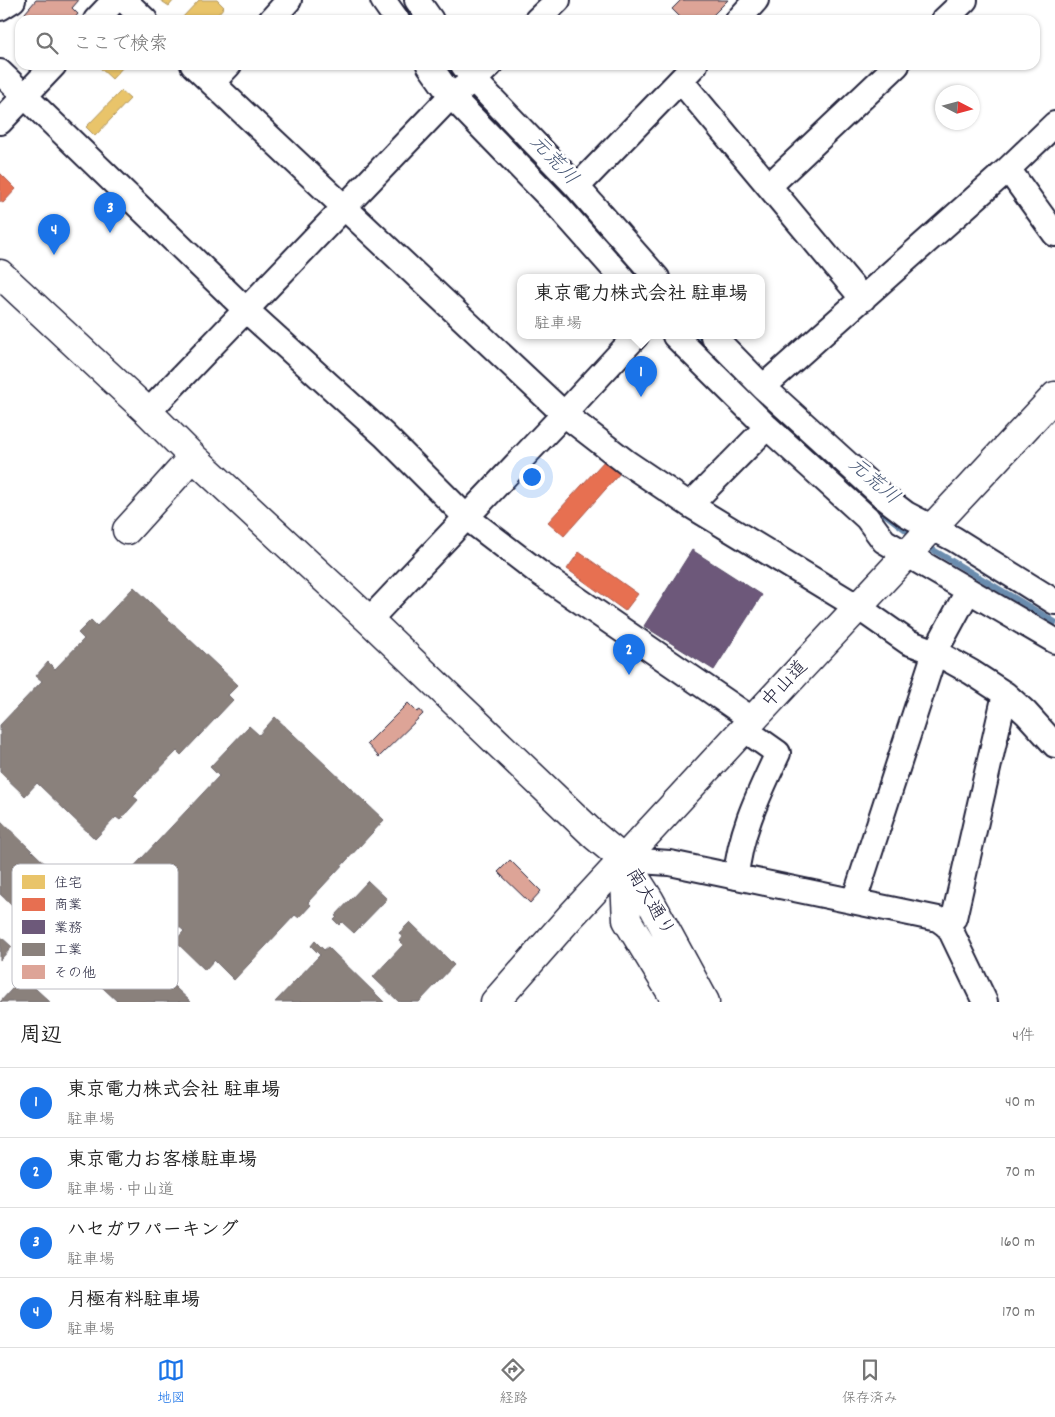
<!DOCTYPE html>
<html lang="ja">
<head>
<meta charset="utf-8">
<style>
	:root { --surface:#fff; --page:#f6f6f6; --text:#222; --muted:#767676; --line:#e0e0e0; --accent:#1a73e8 }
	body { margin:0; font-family:Dekko,"Klee One",sans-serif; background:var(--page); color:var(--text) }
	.compass { position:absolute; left:935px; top:85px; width:45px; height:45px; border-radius:50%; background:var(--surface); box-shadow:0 1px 4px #0004; rotate:96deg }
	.you { position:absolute; left:531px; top:476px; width:18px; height:18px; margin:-12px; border:4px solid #fff; border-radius:50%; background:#1a73e8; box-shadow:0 0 0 8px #1a73e833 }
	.badge { display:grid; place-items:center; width:32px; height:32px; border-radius:50%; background:var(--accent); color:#fff; font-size:16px; font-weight:700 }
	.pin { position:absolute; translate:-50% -41px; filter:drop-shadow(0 1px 2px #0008) }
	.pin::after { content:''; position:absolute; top:26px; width:18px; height:15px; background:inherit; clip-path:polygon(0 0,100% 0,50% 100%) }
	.popup { position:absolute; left:517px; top:274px; width:248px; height:65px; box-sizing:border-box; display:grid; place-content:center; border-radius:10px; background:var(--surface); filter:drop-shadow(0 1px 4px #0005); font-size:16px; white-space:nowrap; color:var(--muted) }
	.popup b { font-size:19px; color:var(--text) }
	.popup::after { content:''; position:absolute; left:50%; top:100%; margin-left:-10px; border:10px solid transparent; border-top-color:var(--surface) }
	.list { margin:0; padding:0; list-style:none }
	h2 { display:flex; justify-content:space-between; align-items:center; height:65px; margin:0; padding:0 20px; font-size:21px }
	h2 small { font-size:16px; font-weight:400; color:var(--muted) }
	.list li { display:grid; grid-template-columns:32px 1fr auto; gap:15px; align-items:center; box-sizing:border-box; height:70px; padding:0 20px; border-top:1px solid var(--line) }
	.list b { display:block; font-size:19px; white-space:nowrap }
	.list p { margin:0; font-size:16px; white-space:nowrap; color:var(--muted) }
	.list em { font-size:16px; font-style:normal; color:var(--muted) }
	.icon { flex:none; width:28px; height:28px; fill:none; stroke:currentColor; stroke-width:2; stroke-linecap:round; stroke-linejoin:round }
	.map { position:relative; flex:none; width:1055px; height:1002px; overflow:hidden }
	.search { position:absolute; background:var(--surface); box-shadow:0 1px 4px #0004; left:15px; right:15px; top:15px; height:55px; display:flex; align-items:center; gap:12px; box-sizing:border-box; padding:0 18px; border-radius:15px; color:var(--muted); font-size:19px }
	.sheet { height:345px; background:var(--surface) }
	nav { display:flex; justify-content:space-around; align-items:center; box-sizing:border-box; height:70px; border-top:1px solid var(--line); background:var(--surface); font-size:14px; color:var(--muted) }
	nav a { display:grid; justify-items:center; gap:2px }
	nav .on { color:var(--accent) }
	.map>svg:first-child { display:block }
</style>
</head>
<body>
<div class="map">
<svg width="1055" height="1002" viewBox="0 0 1055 1002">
	<rect width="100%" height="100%" fill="#fff"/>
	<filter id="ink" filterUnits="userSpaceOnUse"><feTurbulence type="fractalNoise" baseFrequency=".02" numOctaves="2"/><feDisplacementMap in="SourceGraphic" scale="10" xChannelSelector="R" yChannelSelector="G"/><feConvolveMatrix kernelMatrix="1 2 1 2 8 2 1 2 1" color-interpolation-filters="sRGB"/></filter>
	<g filter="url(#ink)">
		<path fill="#e9c46a" stroke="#ad935c" d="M 160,0 L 174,0 L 169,6 Z
			M 199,0 L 217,0 L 224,7 L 213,20 L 180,20 Z
			M 97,65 L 125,65 L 112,79 Z
			M 121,91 L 130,99 L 95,136 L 86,127 Z"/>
		<path fill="#e76f51" stroke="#ac584a" d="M 0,173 L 16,189 L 3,203 L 0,201 Z
			M 606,459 L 621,472 L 564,536 L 548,522 Z
			M 579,552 L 638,594 L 625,611 L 567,569 Z"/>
		<path fill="#6d597a" stroke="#564867" d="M 692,550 L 762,595 L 714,670 L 644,626 Z"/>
		<path fill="#8a817c" stroke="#6b6468" d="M 134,587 L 238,685 L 228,695 L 233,700 L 181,755 L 177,751 L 133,796 L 138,800 L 120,820 L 116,817 L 95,839 L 37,783 L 25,796 L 0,772 L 0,725 L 42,681 L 36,676 L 48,662 L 55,669 L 84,639 L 78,633 L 91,620 L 97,626 Z
			M 275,717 L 384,820 L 308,902 L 311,905 L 299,918 L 295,915 L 234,980 L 214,960 L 205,970 L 175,941 L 184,931 L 175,923 L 166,932 L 136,904 L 146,894 L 126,875 L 219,776 L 210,767 L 249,726 L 259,735 Z
			M 0,820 L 64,882 L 62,885 L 66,890 L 52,905 L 48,901 L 29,921 L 0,894 Z
			M 368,881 L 387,899 L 354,933 L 342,922 L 339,925 L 334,920 L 337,917 L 335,916 Z
			M 92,910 L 191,1002 L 118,1002 L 59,947 Z
			M 410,922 L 454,965 L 419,1002 L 399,1002 L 373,977 L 403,945 L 399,941 L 402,937 L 399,933 Z
			M 0,936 L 12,947 L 0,960 Z
			M 315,941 L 324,950 L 328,947 L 384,1002 L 275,1002 L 320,955 L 311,946 Z
			M 23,977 L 50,1002 L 0,1002 Z"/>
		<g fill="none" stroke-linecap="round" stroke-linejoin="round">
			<path stroke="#6b8cae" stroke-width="6" d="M 403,9 L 411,20
				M 444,65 L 458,84 L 558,189
				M 606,243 L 640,278
				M 694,336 L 735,375
				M 769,408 L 865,499 L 915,537
				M 925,545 L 1055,622"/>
		</g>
		<path fill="#dda497" stroke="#22223b" d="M 36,0 L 79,0 L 72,8 L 78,14 L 73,20 L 33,20 L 25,13 Z
			M 681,0 L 728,0 L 708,20 L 683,20 L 672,9 Z
			M 408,703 L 417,712 L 420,710 L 423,714 L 379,757 L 367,744 Z
			M 510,860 L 541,891 L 530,903 L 498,872 Z"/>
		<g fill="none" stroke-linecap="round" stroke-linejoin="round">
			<g stroke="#22223b" stroke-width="28">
				<path id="street" d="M 124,0 L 145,20
					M 383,0 L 397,20
					M 417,0 L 431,20
					M 0,8 L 13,0
					M 96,20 L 115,0
					M 271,20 L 289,0
					M 537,20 L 558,0
					M 738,20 L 756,0
					M 944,20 L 965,0
					M 193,65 L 564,414 L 626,462 L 690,505 L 858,607 L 908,642 L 935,652 L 971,672 L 1005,694 L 1026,713 L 1055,745
					M 429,65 L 451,96 L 558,206 L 622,278
					M 463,65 L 474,80 L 577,187 L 657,278
					M 0,72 L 246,310 L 384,435 L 466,517 L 538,572 L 753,720
					M 681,81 L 863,299
					M 212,83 L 229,65
					M 0,122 L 54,65
					M 1008,169 L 1055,234
					M 769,186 L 897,65
					M 577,187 L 695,65
					M 675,336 L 767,427 L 867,518 L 884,541 L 1055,641
					M 713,336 L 763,387 L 885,498 L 906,514 L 954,539 L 1055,602
					M 763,387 L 1008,169 L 1055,124
					M 148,412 L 451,96 L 474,80 L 490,65
					M 690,505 L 767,427
					M 369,620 L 564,414 L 636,336
					M 624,860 L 670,863 L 938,919 L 949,927 L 985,1002
					M 736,877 C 740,831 759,794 778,753 L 744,729
					M 854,901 L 935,652 L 968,591
					M 946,925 L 954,918 L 1005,694"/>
			</g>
			<g stroke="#22223b" stroke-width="31">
				<path id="secondary" d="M 0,274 L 148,412 L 193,457 L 369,620 L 595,836 L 624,860 L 649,899 L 705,1002
					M 127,530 L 193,457
					M 624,862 L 627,920 L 677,1002"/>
			</g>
			<g stroke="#22223b" stroke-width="31">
				<path id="highway" d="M 495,1002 L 570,917 L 744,729 L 1055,396"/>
			</g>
			<use href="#street" stroke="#fff" stroke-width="24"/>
			<use href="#secondary" stroke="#fff" stroke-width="28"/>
			<use href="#highway" stroke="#fff" stroke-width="28"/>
		</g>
	</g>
	<g text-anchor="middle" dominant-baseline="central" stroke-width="5" stroke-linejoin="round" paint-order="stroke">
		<g font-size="19" fill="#22223b" stroke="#fff">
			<text transform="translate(786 685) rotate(-47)">中山道</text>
			<text transform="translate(649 903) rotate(59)">南大通り</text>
		</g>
		<g font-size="20" font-style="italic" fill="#475775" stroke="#fff">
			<text transform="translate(553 161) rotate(47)">元荒川</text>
			<text transform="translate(873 482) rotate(41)">元荒川</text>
		</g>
	</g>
	<rect x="12" y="864" width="166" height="125" rx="8" fill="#fff" stroke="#bdbdc4" stroke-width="1"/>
	<rect x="22" y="875" width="23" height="14" fill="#e9c46a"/>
	<rect x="22" y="898" width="23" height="13" fill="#e76f51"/>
	<rect x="22" y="920" width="23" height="14" fill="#6d597a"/>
	<rect x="22" y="943" width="23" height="13" fill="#8a817c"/>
	<rect x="22" y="965" width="23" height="14" fill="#dda497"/>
	<g font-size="14" fill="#22223b">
		<text x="54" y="887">住宅</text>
		<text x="54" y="909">商業</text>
		<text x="54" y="932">業務</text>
		<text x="54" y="954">工業</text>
		<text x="54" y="977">その他</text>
	</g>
</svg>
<svg class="compass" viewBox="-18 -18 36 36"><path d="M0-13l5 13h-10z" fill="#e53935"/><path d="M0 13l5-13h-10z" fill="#767676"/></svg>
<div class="you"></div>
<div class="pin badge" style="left:641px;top:397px">1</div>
<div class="popup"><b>東京電力株式会社 駐車場</b>駐車場</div>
<div class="pin badge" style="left:629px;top:675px">2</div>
<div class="pin badge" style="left:110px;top:233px">3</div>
<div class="pin badge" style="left:54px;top:255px">4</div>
<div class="search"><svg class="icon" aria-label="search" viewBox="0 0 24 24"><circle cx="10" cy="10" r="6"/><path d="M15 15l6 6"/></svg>ここで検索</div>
</div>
<section class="sheet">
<h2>周辺<small>4件</small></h2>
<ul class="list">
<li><span class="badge">1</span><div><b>東京電力株式会社 駐車場</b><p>駐車場</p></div><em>40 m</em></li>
<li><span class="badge">2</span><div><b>東京電力お客様駐車場</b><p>駐車場 · 中山道</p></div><em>70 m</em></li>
<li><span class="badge">3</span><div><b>ハセガワパーキング</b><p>駐車場</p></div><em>160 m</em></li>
<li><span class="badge">4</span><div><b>月極有料駐車場</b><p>駐車場</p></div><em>170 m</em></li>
</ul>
</section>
<nav>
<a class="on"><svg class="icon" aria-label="map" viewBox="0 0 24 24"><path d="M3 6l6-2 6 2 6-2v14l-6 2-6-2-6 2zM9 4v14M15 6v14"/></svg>地図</a>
<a><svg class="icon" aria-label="directions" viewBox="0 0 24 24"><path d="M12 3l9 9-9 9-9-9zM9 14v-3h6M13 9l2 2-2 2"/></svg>経路</a>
<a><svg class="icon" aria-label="saved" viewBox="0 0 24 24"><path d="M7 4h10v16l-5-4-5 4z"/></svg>保存済み</a>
</nav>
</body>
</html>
